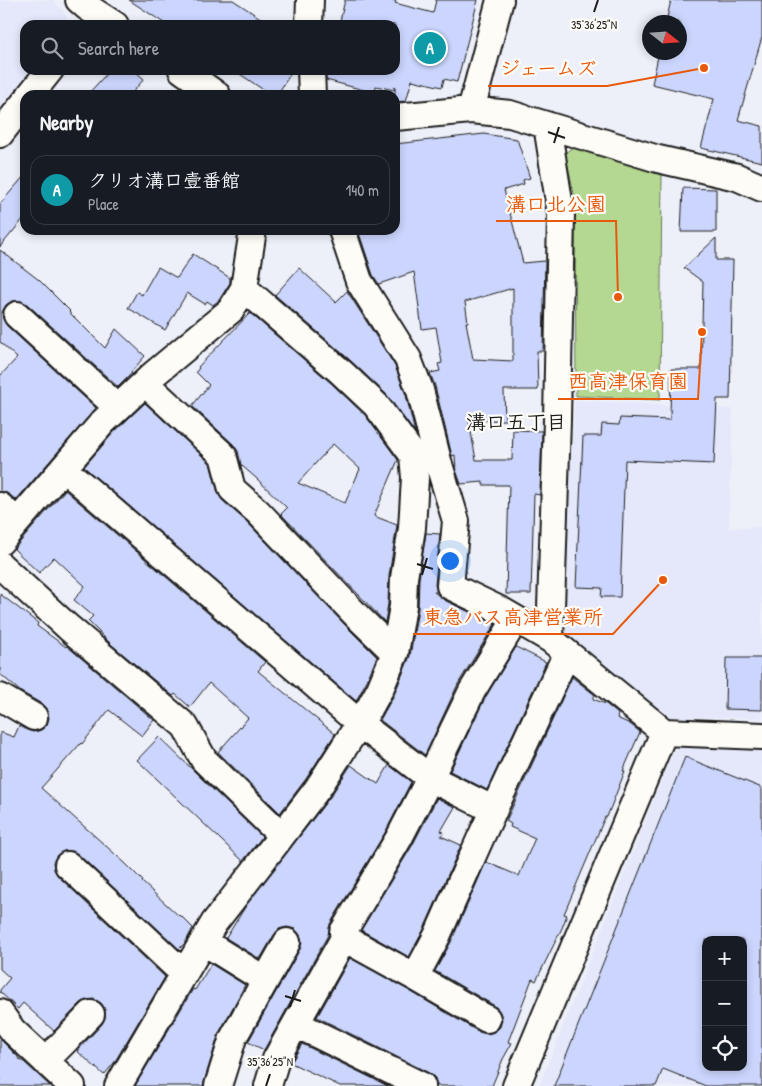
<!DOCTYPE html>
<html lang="en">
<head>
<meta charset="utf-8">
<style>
	:root { --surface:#171b24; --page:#20242c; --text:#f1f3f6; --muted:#9ea1a6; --line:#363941; --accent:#0b8043 }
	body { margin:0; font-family:"Patrick Hand","Klee One",sans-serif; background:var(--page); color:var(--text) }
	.controls { position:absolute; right:15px; bottom:15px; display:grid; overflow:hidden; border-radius:10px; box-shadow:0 2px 8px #0003 }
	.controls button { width:45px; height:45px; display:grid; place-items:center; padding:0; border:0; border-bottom:1px solid var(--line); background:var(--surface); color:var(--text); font:25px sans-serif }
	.compass { position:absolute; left:642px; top:15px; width:45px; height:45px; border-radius:50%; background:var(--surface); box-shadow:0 2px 8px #0003; rotate:107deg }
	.you { position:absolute; left:449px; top:560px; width:18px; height:18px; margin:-12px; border:4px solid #fff; border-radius:50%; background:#1a73e8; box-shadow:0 0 0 8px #1a73e833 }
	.badge { display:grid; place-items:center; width:32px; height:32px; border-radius:50%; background:var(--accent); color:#fff; font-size:16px; font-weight:700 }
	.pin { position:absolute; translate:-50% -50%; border:2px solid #fff; box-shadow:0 1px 5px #0006 }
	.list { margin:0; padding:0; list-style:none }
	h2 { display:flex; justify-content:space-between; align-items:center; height:65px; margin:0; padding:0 20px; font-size:21px }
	h2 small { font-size:16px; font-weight:400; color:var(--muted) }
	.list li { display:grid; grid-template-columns:32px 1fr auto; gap:15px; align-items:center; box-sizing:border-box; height:70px; margin:0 10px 10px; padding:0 10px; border:1px solid var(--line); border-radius:15px }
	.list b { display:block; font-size:19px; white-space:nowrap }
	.list p { margin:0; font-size:16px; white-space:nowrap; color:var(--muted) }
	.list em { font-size:16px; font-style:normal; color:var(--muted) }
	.icon { flex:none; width:28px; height:28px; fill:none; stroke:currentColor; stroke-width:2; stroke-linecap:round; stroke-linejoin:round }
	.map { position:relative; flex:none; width:762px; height:1086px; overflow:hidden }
	.search { position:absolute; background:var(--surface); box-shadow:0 2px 8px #0003; left:20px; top:20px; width:380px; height:55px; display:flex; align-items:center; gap:12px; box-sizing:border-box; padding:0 18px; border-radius:15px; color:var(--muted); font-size:19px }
	.panel { position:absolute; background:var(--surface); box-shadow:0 2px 8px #0003; left:20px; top:90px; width:380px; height:145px; border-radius:15px }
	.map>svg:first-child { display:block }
</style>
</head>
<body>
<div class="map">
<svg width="762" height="1086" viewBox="0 0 762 1086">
	<rect width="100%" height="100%" fill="#eef0f9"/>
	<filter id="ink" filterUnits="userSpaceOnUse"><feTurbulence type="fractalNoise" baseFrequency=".02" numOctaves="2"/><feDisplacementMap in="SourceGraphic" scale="10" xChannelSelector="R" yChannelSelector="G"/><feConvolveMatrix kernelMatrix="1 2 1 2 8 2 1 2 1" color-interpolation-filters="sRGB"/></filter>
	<g filter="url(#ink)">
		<path fill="#e4e8fa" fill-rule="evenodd" d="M 0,0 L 53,0 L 63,10 L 68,20 L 65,25 L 25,25 L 25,70 L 34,70 L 0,113 Z
			M 575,400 L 733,409 L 729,528 L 762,527 L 762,718 L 671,717 L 560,632 Z
			M 680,746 L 762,747 L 762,1086 L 539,1086 L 672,754 ZM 706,940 L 743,940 L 743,1067 L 706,1067 Z"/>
		<path fill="#b4d791" stroke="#687a56" d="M 573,147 L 662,174 L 660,400 L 576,396 L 575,198 L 565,153 Z"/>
		<path fill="#cbd5fd" stroke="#1c1c1c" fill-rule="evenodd" d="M 129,0 L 233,0 L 271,25 L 167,25 Z
			M 345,0 L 396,0 L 395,3 L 433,13 L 436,0 L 478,0 L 457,82 L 444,79 L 442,87 L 412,80 L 406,101 L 395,102 L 395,87 L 394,90 L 376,86 L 375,93 L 326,80 L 326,70 L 395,70 L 395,25 L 339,25 Z
			M 671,0 L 762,0 L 762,37 L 738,120 L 762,126 L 762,162 L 701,148 L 714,99 L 652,84 L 659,52 L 680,52 L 680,22 L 666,22 Z
			M 110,70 L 134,70 L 144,79 L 130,95 L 87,95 Z
			M 234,70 L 293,70 L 277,95 L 271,95 Z
			M 484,134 L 517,139 L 530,178 L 523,180 L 524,184 L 504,190 L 523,263 L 545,261 L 543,351 L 537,351 L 538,390 L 504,390 L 505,420 L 469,421 L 476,460 L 512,460 L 513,430 L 542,431 L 540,495 L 534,494 L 531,594 L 506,594 L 509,485 L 483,485 L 483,482 L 461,484 L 456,470 L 455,455 L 452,456 L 435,386 L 430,373 L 440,371 L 438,364 L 442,363 L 436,327 L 422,329 L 414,272 L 379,284 L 373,275 L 358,230 L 395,230 L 395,144 ZM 513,288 L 513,361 L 473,359 L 466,322 L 468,322 L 465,302 Z
			M 25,175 L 25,217 L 0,247 L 0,204 Z
			M 683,188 L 716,189 L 716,232 L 681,232 Z
			M 716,238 L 716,260 L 733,260 L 730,399 L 717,399 L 714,464 L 625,460 L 620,597 L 601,597 L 602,588 L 576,587 L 583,436 L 601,436 L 602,424 L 619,425 L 620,418 L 670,420 L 671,369 L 701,369 L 703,282 L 684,268 Z
			M 0,250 L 39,280 L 70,311 L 69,312 L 105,348 L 116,329 L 145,356 L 131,372 L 132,373 L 118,387 L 27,304 L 21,301 L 13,301 L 6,305 L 2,312 L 3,319 L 7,326 L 96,408 L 16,500 L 10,495 L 4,492 L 0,491 L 0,376 L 17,358 L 0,342 Z
			M 193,254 L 230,278 L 230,283 L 219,300 L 213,305 L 207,301 L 205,304 L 187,293 L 165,330 L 128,308 L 137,292 L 142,295 L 158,267 L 177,278 Z
			M 299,268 L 336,302 L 347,291 L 395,366 L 406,395 L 415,433 L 386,394 L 351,361 L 275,295 Z
			M 250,313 L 331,383 L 365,415 L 398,460 L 374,516 L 397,525 L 389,576 L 388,604 L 385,622 L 281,514 L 287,508 L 256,478 L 241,465 L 238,451 L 233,444 L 192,406 L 209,385 L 196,372 L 199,368 L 198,367 ZM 333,444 L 360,469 L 345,503 L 298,483 Z
			M 145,403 L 210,463 L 218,493 L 222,500 L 248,523 L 347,627 L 377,657 L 366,682 L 356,701 L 84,467 L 114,432 Z
			M 65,490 L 265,662 L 258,671 L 335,734 L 306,779 L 280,813 L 218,752 L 248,718 L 209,683 L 190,707 L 175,694 L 173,696 L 112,645 L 88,621 L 93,616 L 74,600 L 85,586 L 54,557 L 39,573 L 14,549 Z
			M 426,533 L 440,534 L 435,585 L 437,592 L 434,592 L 444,600 L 495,624 L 458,684 L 425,755 L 380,720 L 394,695 L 410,656 L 418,609 L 419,579 Z
			M 0,594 L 38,623 L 37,626 L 66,647 L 67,646 L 154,720 L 142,736 L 109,710 L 82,744 L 81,743 L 41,788 L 125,863 L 143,881 L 142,882 L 179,916 L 180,915 L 193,928 L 185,943 L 179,949 L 78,854 L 72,851 L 64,851 L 57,855 L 53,862 L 54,869 L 58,876 L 165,977 L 114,1063 L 104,1075 L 77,1051 L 102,1024 L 105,1018 L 105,1009 L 101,1003 L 94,999 L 86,1000 L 80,1004 L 54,1031 L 23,1003 L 18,1009 L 0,992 L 0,990 L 10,978 L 0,969 L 0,732 L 14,737 L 19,726 L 27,730 L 33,732 L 41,730 L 47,725 L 49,718 L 47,710 L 42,704 L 21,692 L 0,674 Z
			M 516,647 L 546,662 L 487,790 L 450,771 L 485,698 Z
			M 726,658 L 762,658 L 762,710 L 725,709 Z
			M 572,677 L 595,695 L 593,699 L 606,704 L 618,714 L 617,718 L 630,724 L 640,732 L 623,771 L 625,771 L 607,817 L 605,817 L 564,914 L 567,915 L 562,928 L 536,981 L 532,979 L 508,1042 L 512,1043 L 503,1059 L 492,1086 L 437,1086 L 435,1078 L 429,1073 L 317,1017 L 350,958 L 408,990 L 479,1032 L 487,1034 L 494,1032 L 500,1027 L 502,1019 L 500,1012 L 495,1006 L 435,971 L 451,942 L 486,862 L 519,876 L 535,838 L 510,827 L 511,824 L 506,821 Z
			M 159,737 L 262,837 L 243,861 L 137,760 Z
			M 685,757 L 762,788 L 762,1086 L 706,1086 L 663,1069 L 656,1086 L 554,1086 ZM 706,940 L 743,940 L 743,1067 L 706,1067 Z
			M 351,765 L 378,784 L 389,765 L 411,782 L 386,831 L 330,924 L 328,935 L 264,1050 L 248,1042 L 300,949 L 302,942 L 300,935 L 295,929 L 287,927 L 279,929 L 274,935 L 260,959 L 226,938 L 247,904 L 330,797 Z
			M 437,798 L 455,807 L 441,831 L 444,832 L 441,836 L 461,845 L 424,929 L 409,957 L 361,930 L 412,846 Z
			M 211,964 L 245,985 L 219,1033 L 204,1082 L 203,1086 L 135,1086 L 193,989 L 195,990 Z
			M 0,1039 L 18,1057 L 18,1058 L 24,1062 L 50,1086 L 0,1086 Z
			M 302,1044 L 388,1086 L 340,1086 L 291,1063 Z"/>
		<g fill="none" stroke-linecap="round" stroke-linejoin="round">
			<g stroke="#1c1c1c" stroke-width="30">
				<path id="minor" d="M 79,0 L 87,7 L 115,25
					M 309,25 L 310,0
					M 182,70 L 217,95
					M 311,70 L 312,95
					M 30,95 L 50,70
					M 471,110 L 500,0
					M 395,117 L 471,110 L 510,114 L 658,159 L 737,177 L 762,188
					M 547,125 L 561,214 L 557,420 L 550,639 L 664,732 L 762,736
					M 0,134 L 25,102
					M 342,230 L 359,281 L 408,359 L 420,390 L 438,461 L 456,521 L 450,586 L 502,611 L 550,639
					M 244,288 L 341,372 L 376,405 L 413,455 L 415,478 L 412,528 L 404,578 L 403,606 L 395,653 L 380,689 L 370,707 L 318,788 L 280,838
					M 17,315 L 118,408
					M 145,383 L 223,455 L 232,489 L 258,512 L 358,617 L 395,653
					M 64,469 L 359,723 L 430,778 L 494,810
					M 0,506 L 17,522
					M 0,542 L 103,422 L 154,374 L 231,310 L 244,288 L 253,230
					M 0,565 L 69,628 L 185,726 L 204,760 L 277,831 L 280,838 L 214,923 L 118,1086
					M 0,697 L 34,717
					M 68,865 L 184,974
					M 344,938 L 343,932 L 399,838 L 430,778 L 472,691 L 516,619
					M 204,942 L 265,980
					M 415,977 L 437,936 L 481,837 L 567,653
					M 0,1013 L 13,1031 L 72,1086
					M 296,1024 L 422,1086
					M 45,1061 L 64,1042 L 91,1014
					M 218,1086 L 233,1038 L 287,942
					M 268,1086 L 276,1059 L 344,938 L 415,977 L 487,1019
					M 516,1086 L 664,732"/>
			</g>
			<use href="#minor" stroke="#fdfcf7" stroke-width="26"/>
		</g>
	</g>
	<path fill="none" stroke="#1c1c1c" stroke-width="2" d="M 594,12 L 598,0M 548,132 L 565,138M 554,143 L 559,127M 417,564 L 433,569M 422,575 L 427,558M 285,996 L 301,1001M 290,1007 L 295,990M 266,1086 L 270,1074"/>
	<g text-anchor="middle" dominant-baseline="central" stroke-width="4.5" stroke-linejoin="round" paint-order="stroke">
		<g font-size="20" font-weight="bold" fill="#1c1c1c" stroke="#fdfcf7">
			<text x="516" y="421">溝口五丁目</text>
		</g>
	</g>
	<g font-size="12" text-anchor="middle" fill="#1c1c1c" stroke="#fdfcf7" stroke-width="4.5" stroke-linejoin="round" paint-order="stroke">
		<text x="594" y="29">35°36'25"N</text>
		<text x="270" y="1066">35°36'25"N</text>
	</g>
	<path fill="none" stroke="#e8590c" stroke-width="2" d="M704 68L607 86H488M618 297L616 221H496M702 332L698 399H558M663 580L613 634H413"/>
	<g fill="#e8590c" stroke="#fdfcf7" stroke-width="2">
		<circle cx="704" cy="68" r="5"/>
		<circle cx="618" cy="297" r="5"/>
		<circle cx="702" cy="332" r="5"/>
		<circle cx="663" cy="580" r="5"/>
	</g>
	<g font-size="20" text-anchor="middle" font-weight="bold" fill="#e8590c" stroke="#fdfcf7" stroke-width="4.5" stroke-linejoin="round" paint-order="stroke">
		<text x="548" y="75">ジェームズ</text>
		<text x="556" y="211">溝口北公園</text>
		<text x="628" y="388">西高津保育園</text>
		<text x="513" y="624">東急バス高津営業所</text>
	</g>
</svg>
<div class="controls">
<button>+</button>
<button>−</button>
<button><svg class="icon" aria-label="locate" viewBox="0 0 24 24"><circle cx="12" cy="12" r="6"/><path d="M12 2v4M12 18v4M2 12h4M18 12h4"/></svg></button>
</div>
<svg class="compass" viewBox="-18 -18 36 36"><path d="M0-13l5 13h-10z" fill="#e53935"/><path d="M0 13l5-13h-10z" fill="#9ea1a6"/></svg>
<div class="you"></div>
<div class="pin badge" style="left:430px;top:48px;background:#0f9aa8">A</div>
<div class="search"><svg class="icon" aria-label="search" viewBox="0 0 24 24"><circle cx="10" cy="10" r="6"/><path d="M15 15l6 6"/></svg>Search here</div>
<section class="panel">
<h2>Nearby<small></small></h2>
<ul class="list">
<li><span class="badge" style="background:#0f9aa8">A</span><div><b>クリオ溝口壹番館</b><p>Place</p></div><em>140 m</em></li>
</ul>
</section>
</div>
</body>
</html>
